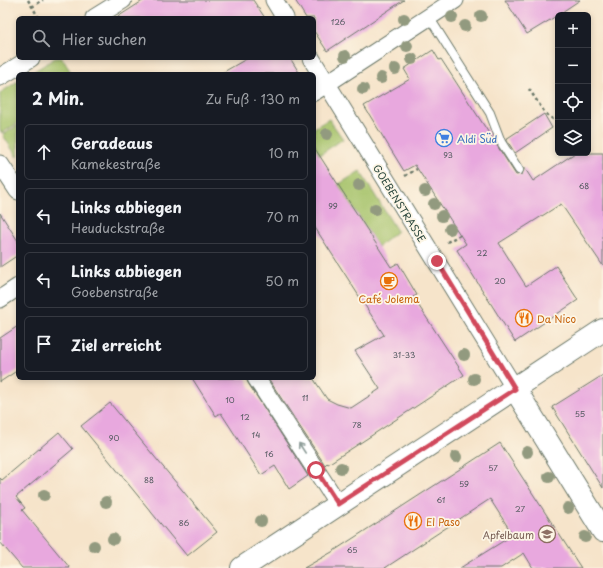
<!DOCTYPE html>
<html lang="de">
<head>
<meta charset="utf-8">
<style>
	:root { --surface:#171b24; --page:#242831; --text:#f1f3f6; --muted:#9ea1a6; --line:#363941 }
	body { margin:0; font-family:"Playpen Sans",sans-serif; background:var(--page); color:var(--text) }
	.controls { position:absolute; right:12px; top:12px; display:grid; overflow:hidden; border-radius:6px; box-shadow:0 2px 6px #0003 }
	.controls button { width:36px; height:36px; display:grid; place-items:center; padding:0; border:0; border-bottom:1px solid var(--line); background:var(--surface); color:var(--text); font:20px sans-serif }
	.stop { position:absolute; width:12px; height:12px; margin:-9px; border:3px solid #d1495b; border-radius:50%; background:#fff }
	.stop.end { background:#d1495b; border-color:#fff; box-shadow:0 1px 4px #0008 }
	.list { margin:0; padding:0; list-style:none }
	h2 { display:flex; justify-content:space-between; align-items:center; height:52px; margin:0; padding:0 16px; font-size:17px }
	h2 small { font-size:13px; font-weight:400; color:var(--muted) }
	.list li { display:grid; grid-template-columns:26px 1fr auto; gap:12px; align-items:center; box-sizing:border-box; height:56px; margin:0 8px 8px; padding:0 8px; border:1px solid var(--line); border-radius:6px }
	.list b { display:block; font-size:15px; white-space:nowrap }
	.list p { margin:0; font-size:13px; white-space:nowrap; color:var(--muted) }
	.list em { font-size:13px; font-style:normal; color:var(--muted) }
	.icon { flex:none; width:22px; height:22px; fill:none; stroke:currentColor; stroke-width:2; stroke-linecap:round; stroke-linejoin:round }
	.map { position:relative; flex:none; width:603px; height:568px; overflow:hidden }
	.search { position:absolute; background:var(--surface); box-shadow:0 2px 6px #0003; left:16px; top:16px; width:300px; height:44px; display:flex; align-items:center; gap:10px; box-sizing:border-box; padding:0 14px; border-radius:6px; color:var(--muted); font-size:15px }
	.panel { position:absolute; background:var(--surface); box-shadow:0 2px 6px #0003; left:16px; top:72px; width:300px; height:308px; border-radius:6px }
	.map>svg:first-child { display:block }
</style>
</head>
<body>
<div class="map">
<svg width="603" height="568" viewBox="0 0 603 568">
	<rect width="100%" height="100%" fill="#fcf5e5"/>
	<filter id="ink" filterUnits="userSpaceOnUse"><feTurbulence type="fractalNoise" baseFrequency=".025" numOctaves="2"/><feDisplacementMap in="SourceGraphic" scale="8" xChannelSelector="R" yChannelSelector="G"/><feConvolveMatrix kernelMatrix="1 2 1 2 8 2 1 2 1" color-interpolation-filters="sRGB"/></filter>
	<filter id="wash" filterUnits="userSpaceOnUse"><feTurbulence type="fractalNoise" baseFrequency=".012" numOctaves="4" result="noise"/><feDisplacementMap in="SourceGraphic" scale="16" xChannelSelector="R" yChannelSelector="G"/><feGaussianBlur stdDeviation="0.9" result="paint"/><feColorMatrix in="noise" values="0 0 0 0 0 0 0 0 0 0 0 0 0 0 0 0 0 1.4 0 .05"/><feComposite in="paint" operator="in"/></filter>
	<g filter="url(#wash)">
		<rect width="100%" height="100%" fill="#f6e4ca"/>
		<path fill="#a5c269" stroke="#62804e" d="M 55,58 L 62,58 L 72,74 L 30,74 Z
			M 18,81 L 18,123 L 2,133 L 0,130 L 0,93 Z
			M 329,119 L 343,139 L 319,155 L 314,147 L 314,128 Z
			M 18,125 L 18,156 L 17,157 L 3,135 Z
			M 360,171 L 397,231 L 378,247 L 338,185 Z"/>
		<g id="blocks">
			<path fill="#e8a8de" d="M 144,0 L 253,0 L 265,18 L 116,18 Z
				M 295,0 L 404,0 L 327,51 L 314,31 L 314,18 L 306,18 Z
				M 505,0 L 580,0 L 550,20 L 527,34 Z
				M 433,50 L 439,60 L 441,59 L 516,175 L 522,174 L 524,170 L 524,167 L 533,181 L 575,153 L 603,153 L 603,266 L 561,204 L 499,243 L 526,286 L 556,266 L 578,300 L 515,342 L 457,250 L 466,244 L 415,165 L 404,171 L 364,106 L 410,79 L 404,69 Z
				M 248,58 L 290,58 L 300,74 L 220,74 Z
				M 544,114 L 552,128 L 515,153 L 506,139 Z
				M 314,147 L 391,267 L 398,263 L 417,295 L 413,297 L 464,375 L 328,464 L 327,463 L 325,465 L 268,378 L 313,378 L 327,399 L 337,404 L 351,408 L 380,389 L 355,351 L 384,335 L 314,226 Z
				M 0,213 L 18,241 L 18,255 L 0,267 Z
				M 18,326 L 18,370 L 0,382 L 0,338 Z
				M 603,375 L 603,488 L 552,407 Z
				M 192,378 L 246,378 L 248,383 L 308,476 L 289,489 L 275,466 L 261,475 L 221,413 L 216,416 Z
				M 110,403 L 217,532 L 187,556 L 81,426 Z
				M 59,432 L 73,449 L 16,497 L 25,508 L 22,510 L 70,568 L 22,568 L 0,542 L 0,478 L 2,480 Z
				M 500,443 L 581,568 L 533,568 L 524,553 L 501,568 L 460,568 L 513,535 L 490,499 L 385,568 L 304,568 L 332,552 Z"/>
		</g>
	</g>
	<g filter="url(#ink)">
		<use href="#blocks" fill-opacity="0" stroke="#6a7768" stroke-width="1"/>
		<g fill="none" stroke-linecap="round" stroke-linejoin="round">
			<g stroke="#6a7768" stroke-width="10">
				<path id="lane" d="M 429,17 L 490,113 L 501,142 L 519,170"/>
			</g>
			<g stroke="#6a7768" stroke-width="19">
				<path id="street" d="M 274,0 L 285,18
					M 94,18 L 123,0
					M 311,58 L 515,389
					M 0,77 L 31,58
					M 314,92 L 455,0
					M 0,164 L 18,191
					M 0,299 L 18,287
					M 256,378 L 338,504"/>
			</g>
			<g stroke="#6a7768" stroke-width="24">
				<path id="secondary" d="M 515,389 L 603,531
					M 242,568 L 603,330"/>
			</g>
			<path stroke="#6a7768" stroke-width="2.5" stroke-dasharray="3 3" stroke-linecap="butt" d="M 28,0 L 39,18
				M 32,7 L 43,0
				M 529,89 L 545,113 L 558,123
				M 405,176 L 417,169
				M 447,242 L 460,235"/>
			<use href="#lane" stroke="#fff" stroke-width="8"/>
			<use href="#street" stroke="#fff" stroke-width="17"/>
			<use href="#secondary" stroke="#fff" stroke-width="22"/>
		</g>
		<g fill="#929a7f">
			<circle cx="481" cy="16" r="6"/>
			<circle cx="452" cy="17" r="6"/>
			<circle cx="404" cy="19" r="6"/>
			<circle cx="465" cy="26" r="6"/>
			<circle cx="407" cy="46" r="6"/>
			<circle cx="345" cy="56" r="6"/>
			<circle cx="412" cy="59" r="6"/>
			<circle cx="395" cy="69" r="6"/>
			<circle cx="381" cy="78" r="6"/>
			<circle cx="363" cy="89" r="6"/>
			<circle cx="327" cy="134" r="6"/>
			<circle cx="359" cy="185" r="6"/>
			<circle cx="425" cy="191" r="6"/>
			<circle cx="434" cy="204" r="6"/>
			<circle cx="375" cy="209" r="6"/>
			<circle cx="442" cy="216" r="6"/>
			<circle cx="450" cy="229" r="6"/>
			<circle cx="464" cy="355" r="6"/>
			<circle cx="474" cy="379" r="6"/>
			<circle cx="527" cy="452" r="6"/>
			<circle cx="456" cy="457" r="6"/>
			<circle cx="341" cy="468" r="6"/>
			<circle cx="549" cy="477" r="6"/>
			<circle cx="44" cy="495" r="6"/>
			<circle cx="106" cy="502" r="6"/>
			<circle cx="568" cy="508" r="6"/>
			<circle cx="261" cy="521" r="6"/>
			<circle cx="585" cy="537" r="6"/>
			<circle cx="113" cy="539" r="6"/>
			<circle cx="94" cy="546" r="6"/>
		</g>
		<defs><path id="oneway-shaft" d="M-6 0H5M1.5-3L5.5 0L1.5 3" fill="none" stroke-width="1.6" stroke-linecap="round" stroke-linejoin="round"/></defs>
		<use stroke="#8f9e9a" href="#oneway-shaft" transform="translate(302 448) rotate(-123)"/>
	</g>
	<g fill="none" stroke-linecap="round" stroke-linejoin="round" filter="url(#ink)">
		<path stroke="#d1495b" stroke-width="5" d="M 316,470 L 338,504 L 515,389 L 437,261"/>
	</g>
	<defs>
		<g id="supermarket-ring" transform="scale(0.9)"><circle r="9.5" fill="#fcf5e5" stroke="#3f7fe0" stroke-width="1.5"/><path d="M-6-5.5h2.5l.6 2H6L4.5 2H-2.5L-4.4-4H-6ZM-1.5 3.2a1.3 1.3 0 1 0 .1 0ZM3 3.2a1.3 1.3 0 1 0 .1 0Z" fill="#3f7fe0"/></g>
		<g id="cafe-ring" transform="scale(0.9)"><circle r="9.5" fill="#fcf5e5" stroke="#e8710a" stroke-width="1.5"/><path d="M-5.5-4.5H6V0H3Q3 3.5 0 3.5H-2.5Q-5.5 3.5-5.5 0ZM3-3.2v2h1.7v-2ZM-6 4.5H4V6H-6Z" fill="#e8710a"/></g>
		<g id="restaurant-ring" transform="scale(0.9)"><circle r="9.5" fill="#fcf5e5" stroke="#e8710a" stroke-width="1.5"/><path d="M-5-6h1v4h1v-4h1v4h1v-4h1v5L-1.5 .5V6h-2V.5L-5-1ZM5-6V6H3V1.5H1.5Q1.5-4 5-6Z" fill="#e8710a"/></g>
		<g id="school-ring" transform="scale(0.9)"><circle r="9.5" fill="#fcf5e5" stroke="#8d6e63" stroke-width="1.5"/><path d="M0-5L7-2L0 1L-7-2ZM-4 1L0 2.5L4 1V4Q0 6-4 4Z" fill="#8d6e63"/></g>
	</defs>
	<g fill-rule="evenodd">
		<use href="#supermarket-ring" x="444" y="138"/>
		<use href="#cafe-ring" x="389" y="281"/>
		<use href="#restaurant-ring" x="524" y="318"/>
		<use href="#restaurant-ring" x="413" y="521"/>
		<use href="#school-ring" x="547" y="534"/>
	</g>
	<g text-anchor="middle" dominant-baseline="central" stroke-width="3.5" stroke-linejoin="round" paint-order="stroke">
		<g font-size="8" fill="#51585e">
			<text x="338" y="22">126</text>
			<text x="448" y="155">93</text>
			<text x="584" y="186">68</text>
			<text x="333" y="206">99</text>
			<text x="482" y="253">22</text>
			<text x="500" y="281">20</text>
			<text x="404" y="355">31-33</text>
			<text x="305" y="398">11</text>
			<text x="230" y="400">10</text>
			<text x="580" y="414">55</text>
			<text x="245" y="417">12</text>
			<text x="357" y="425">78</text>
			<text x="256" y="435">14</text>
			<text x="114" y="438">90</text>
			<text x="269" y="454">16</text>
			<text x="493" y="468">57</text>
			<text x="149" y="480">88</text>
			<text x="464" y="484">59</text>
			<text x="441" y="500">61</text>
			<text x="520" y="509">27</text>
			<text x="184" y="523">86</text>
			<text x="352" y="550">65</text>
		</g>
		<g font-size="10" fill="#366cbe" stroke="#fcf5e5" text-anchor="start">
			<text x="457" y="138">Aldi Süd</text>
		</g>
		<g font-size="10" fill="#1f3d34" stroke="#fcf5e5">
			<text transform="translate(400 203) rotate(58)">GOEBENSTRASSE</text>
		</g>
		<g font-size="10" fill="#c56008" stroke="#fcf5e5" text-anchor="start">
			<text x="389" y="298" text-anchor="middle">Café Jolema</text>
			<text x="537" y="318">Da Nico</text>
			<text x="426" y="521">El Paso</text>
		</g>
		<g font-size="10" fill="#785e54" stroke="#fcf5e5" text-anchor="end">
			<text x="534" y="534">Apfelbaum</text>
		</g>
	</g>
</svg>
<div class="controls">
<button>+</button>
<button>−</button>
<button><svg class="icon" aria-label="locate" viewBox="0 0 24 24"><circle cx="12" cy="12" r="6"/><path d="M12 2v4M12 18v4M2 12h4M18 12h4"/></svg></button>
<button><svg class="icon" aria-label="layers" viewBox="0 0 24 24"><path d="M12 4l9 5-9 5-9-5zM3 14l9 5 9-5"/></svg></button>
</div>
<div class="stop" style="left:316px;top:470px"></div>
<div class="stop end" style="left:437px;top:261px"></div>
<div class="search"><svg class="icon" aria-label="search" viewBox="0 0 24 24"><circle cx="10" cy="10" r="6"/><path d="M15 15l6 6"/></svg>Hier suchen</div>
<section class="panel">
<h2>2 Min.<small>Zu Fuß · 130 m</small></h2>
<ul class="list">
<li><svg class="icon" aria-label="ahead" viewBox="0 0 24 24"><path d="M12 20V5M6 11l6-6 6 6"/></svg><div><b>Geradeaus</b><p>Kamekestraße</p></div><em>10 m</em></li>
<li><svg class="icon" aria-label="left" viewBox="0 0 24 24"><path d="M17 20v-9H6M10 6l-5 5 5 5"/></svg><div><b>Links abbiegen</b><p>Heuduckstraße</p></div><em>70 m</em></li>
<li><svg class="icon" aria-label="left" viewBox="0 0 24 24"><path d="M17 20v-9H6M10 6l-5 5 5 5"/></svg><div><b>Links abbiegen</b><p>Goebenstraße</p></div><em>50 m</em></li>
<li><svg class="icon" aria-label="arrive" viewBox="0 0 24 24"><path d="M6 21V4h12l-3 4 3 4H6"/></svg><div><b>Ziel erreicht</b></div></li>
</ul>
</section>
</div>
</body>
</html>
